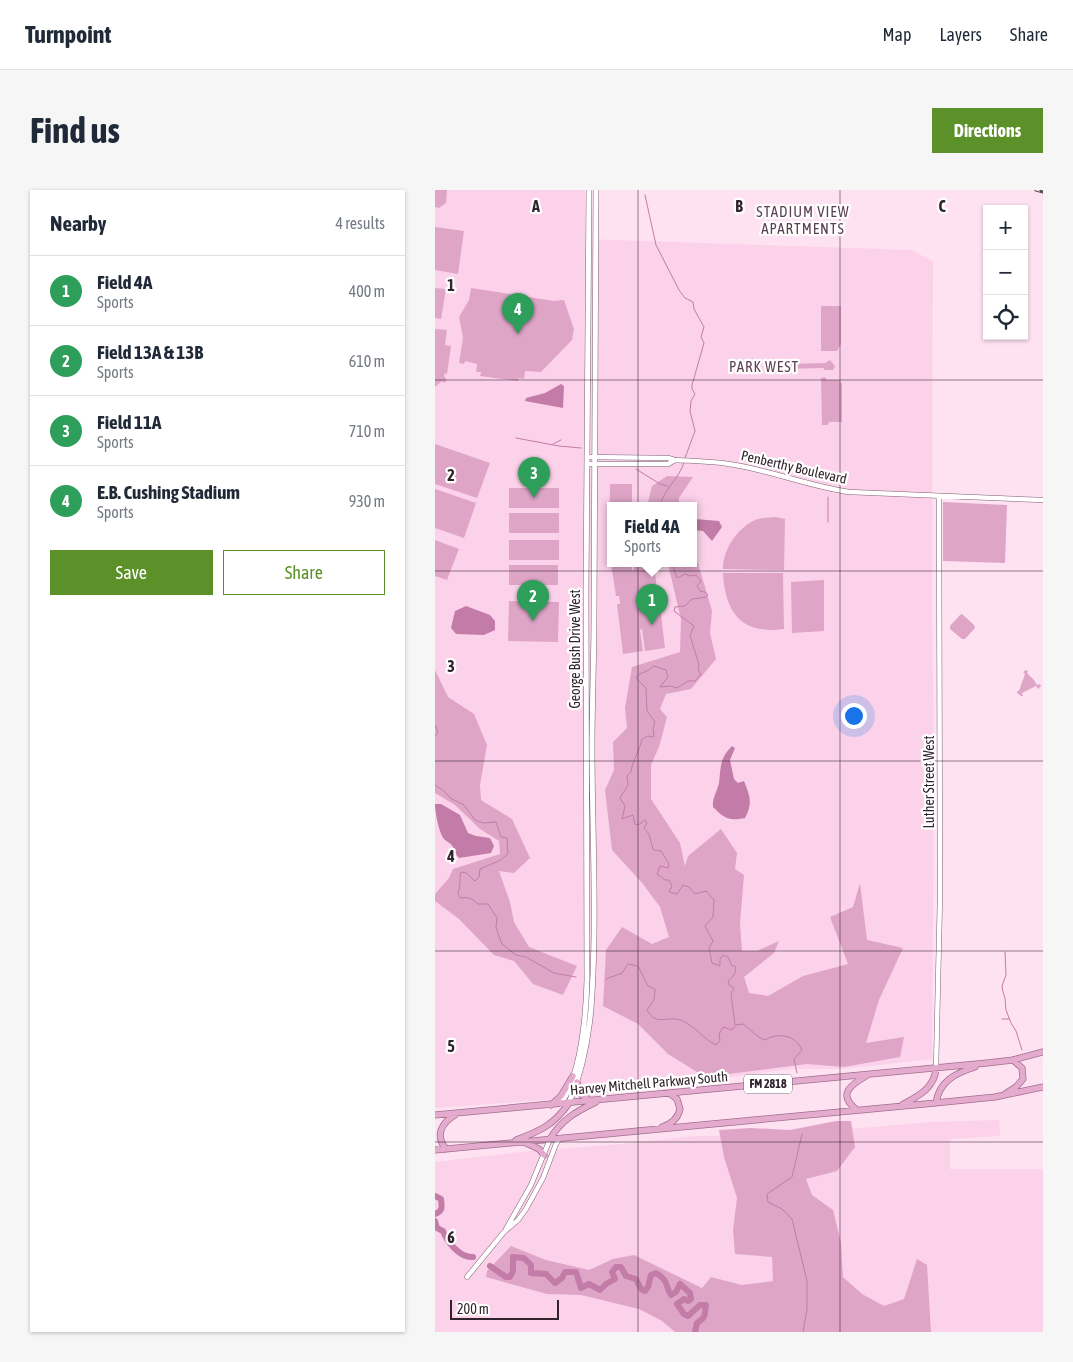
<!DOCTYPE html>
<html lang="en">
<head>
<meta charset="utf-8">
<style>
	:root { --surface:#fff; --page:#f6f6f7; --text:#1f2937; --muted:#747a83; --line:#e0e1e3; --accent:#5c9028 }
	body { margin:0; font-family:"Asap Condensed",sans-serif; background:var(--page); color:var(--text) }
	.controls { position:absolute; right:15px; top:15px; display:grid; overflow:hidden; border-radius:0px; box-shadow:0 1px 4px #0004 }
	.controls button { width:45px; height:45px; display:grid; place-items:center; padding:0; border:0; border-bottom:1px solid var(--line); background:var(--surface); color:var(--text); font:25px sans-serif }
	.scale { position:absolute; left:15px; bottom:12px; width:109px; box-sizing:border-box; padding-left:5px; border:2px solid #30232b; border-top:0; font-size:14px; line-height:18px; white-space:nowrap; color:#30232b; -webkit-text-stroke:4px #fff; paint-order:stroke }
	.you { position:absolute; left:418px; top:525px; width:18px; height:18px; margin:-12px; border:4px solid #fff; border-radius:50%; background:#1a73e8; box-shadow:0 0 0 8px #1a73e833 }
	.badge { display:grid; place-items:center; width:32px; height:32px; border-radius:50%; background:var(--accent); color:#fff; font-size:16px; font-weight:700 }
	.pin { position:absolute; translate:-50% -41px; filter:drop-shadow(0 1px 2px #0008) }
	.pin::after { content:''; position:absolute; top:26px; width:18px; height:15px; background:inherit; clip-path:polygon(0 0,100% 0,50% 100%) }
	.popup { position:absolute; left:172px; top:312px; width:90px; height:65px; box-sizing:border-box; display:grid; place-content:center; border-radius:0px; background:var(--surface); filter:drop-shadow(0 1px 4px #0005); font-size:16px; white-space:nowrap; color:var(--muted) }
	.popup b { font-size:19px; color:var(--text) }
	.popup::after { content:''; position:absolute; left:50%; top:100%; margin-left:-10px; border:10px solid transparent; border-top-color:var(--surface) }
	.list { margin:0; padding:0; list-style:none }
	h2 { display:flex; justify-content:space-between; align-items:center; height:65px; margin:0; padding:0 20px; font-size:21px }
	h2 small { font-size:16px; font-weight:400; color:var(--muted) }
	.list li { display:grid; grid-template-columns:32px 1fr auto; gap:15px; align-items:center; box-sizing:border-box; height:70px; padding:0 20px; border-top:1px solid var(--line) }
	.list b { display:block; font-size:19px; white-space:nowrap }
	.list p { margin:0; font-size:16px; white-space:nowrap; color:var(--muted) }
	.list em { font-size:16px; font-style:normal; color:var(--muted) }
	.actions { display:flex; gap:10px; padding:15px 20px }
	.actions a { flex:1; padding:11px 0; border:1px solid var(--accent); border-radius:0px; text-align:center; font-size:18px; color:var(--accent) }
	.actions .main { background:var(--accent); color:#fff }
	.icon { flex:none; width:28px; height:28px; fill:none; stroke:currentColor; stroke-width:2; stroke-linecap:round; stroke-linejoin:round }
	.map { position:relative; flex:none; width:608px; height:1142px; overflow:hidden; border-radius:0px }
	header { display:flex; align-items:center; gap:30px; box-sizing:border-box; height:70px; padding:0 25px; background:var(--surface); border-bottom:1px solid var(--line) }
	header strong { font-size:24px }
	nav { display:flex; gap:28px; margin-inline-start:auto; font-size:18px }
	.intro { display:flex; align-items:center; justify-content:space-between; box-sizing:border-box; height:120px; padding:0 30px }
	h1 { margin:0; font-size:35px }
	.button { padding:12px 22px; border-radius:0px; background:var(--accent); color:#fff; font-size:18px; font-weight:700 }
	main { display:flex; gap:30px; padding:0 30px }
	aside { flex:1; background:var(--surface); border-radius:0px; box-shadow:0 1px 4px #0004 }
	.map>svg:first-child { display:block }
</style>
</head>
<body>
<header>
<strong>Turnpoint</strong>
<nav><a>Map</a><a>Layers</a><a>Share</a></nav>
</header>
<div class="intro"><h1>Find us</h1><a class="button">Directions</a></div>
<main>
<aside>
<h2>Nearby<small>4 results</small></h2>
<ul class="list">
<li><span class="badge" style="background:#2e9e5b">1</span><div><b>Field 4A</b><p>Sports</p></div><em>400 m</em></li>
<li><span class="badge" style="background:#2e9e5b">2</span><div><b>Field 13A &amp; 13B</b><p>Sports</p></div><em>610 m</em></li>
<li><span class="badge" style="background:#2e9e5b">3</span><div><b>Field 11A</b><p>Sports</p></div><em>710 m</em></li>
<li><span class="badge" style="background:#2e9e5b">4</span><div><b>E.B. Cushing Stadium</b><p>Sports</p></div><em>930 m</em></li>
</ul>
<div class="actions"><a class="main">Save</a><a>Share</a></div>
</aside>
<div class="map">
<svg width="608" height="1142" viewBox="0 0 608 1142">
	<rect width="100%" height="100%" fill="#fee2f2"/>
	<path fill="#fcd2ea" fill-rule="evenodd" d="M 0,0 L 150,0 L 150,49 L 476,60 L 498,71 L 497,420 L 499,571 L 497,869 L 409,879 L 354,879 L 150,907 L 0,918 ZM 176,316 L 258,316 L 258,374 L 176,374 Z
		M 564,930 L 565,946 L 515,949 L 515,979 L 608,979 L 608,1142 L 0,1142 L 0,972 L 95,961 L 187,954 L 259,946 L 343,945 L 496,932 Z"/>
	<path fill="#dea5c7" d="M 0,0 L 12,0 L 11,13 L 4,18 L 0,17 Z
		M 0,37 L 29,41 L 23,84 L 0,80 Z
		M 0,98 L 11,99 L 6,129 L 0,128 Z
		M 36,98 L 119,111 L 129,110 L 139,139 L 137,150 L 106,182 L 90,181 L 89,189 L 84,188 L 83,191 L 45,186 L 46,182 L 41,182 L 42,174 L 30,171 L 29,174 L 24,173 L 28,148 L 24,127 L 34,110 Z
		M 406,116 L 406,154 L 402,161 L 386,161 L 386,116 Z
		M 0,139 L 12,140 L 10,155 L 16,156 L 12,184 L 10,183 L 9,186 L 12,190 L 9,193 L 7,191 L 0,197 Z
		M 395,170 L 400,176 L 398,180 L 389,180 L 389,178 L 348,179 L 347,174 L 390,173 Z
		M 390,187 L 392,190 L 404,190 L 407,194 L 407,232 L 394,232 L 393,235 L 387,235 L 386,188 Z
		M 0,254 L 55,273 L 42,308 L 0,294 Z
		M 232,286 L 258,287 L 244,308 L 244,316 L 212,316 L 217,296 Z
		M 175,294 L 197,294 L 197,316 L 176,316 L 176,350 L 174,350 Z
		M 74,298 L 124,298 L 124,318 L 74,318 Z
		M 0,299 L 41,313 L 29,348 L 0,338 Z
		M 508,312 L 572,315 L 570,373 L 508,371 Z
		M 74,323 L 124,323 L 124,343 L 74,343 Z
		M 341,327 L 350,329 L 349,380 L 288,379 C 288,360 301,340 318,331 C 324,327 334,328 341,327 Z
		M 0,350 L 24,359 L 12,390 L 0,386 Z
		M 74,350 L 124,350 L 124,370 L 74,370 Z
		M 258,356 L 277,421 L 275,443 L 281,469 L 256,499 L 231,504 L 225,519 L 232,527 L 224,557 L 216,575 L 216,609 L 245,653 L 250,676 L 253,666 L 286,639 L 302,663 L 300,679 L 309,685 L 305,733 L 307,761 L 322,761 L 344,751 L 339,763 L 309,787 L 314,803 L 333,806 L 368,786 L 413,774 L 395,727 L 418,717 L 425,693 L 432,750 L 468,758 L 444,810 L 431,853 L 469,847 L 465,867 L 409,877 L 372,874 L 270,887 L 233,864 L 203,834 L 168,816 L 171,760 L 187,737 L 217,754 L 234,747 L 225,717 L 208,694 L 177,660 L 170,600 L 179,580 L 178,552 L 192,538 L 190,518 L 197,477 L 245,462 L 246,429 L 233,374 L 258,374 Z
		M 176,374 L 196,374 L 197,380 L 199,380 L 199,374 L 219,374 L 222,400 L 220,401 L 221,409 L 224,408 L 230,458 L 210,461 L 207,439 L 205,440 L 208,461 L 188,464 L 182,414 L 185,414 L 184,406 L 181,406 Z
		M 74,375 L 123,375 L 123,395 L 74,395 Z
		M 288,383 L 348,383 L 349,439 C 307,445 290,423 288,383 Z
		M 389,390 L 389,441 L 357,443 L 356,392 Z
		M 74,411 L 124,412 L 123,452 L 73,451 Z
		M 527,424 L 539,435 L 540,438 L 530,449 L 527,449 L 515,439 L 515,436 L 525,425 Z
		M 0,480 L 13,507 L 39,524 L 52,555 L 45,595 L 46,610 L 77,629 L 95,668 L 79,683 L 64,681 L 75,712 L 79,732 L 94,757 L 142,776 L 128,805 L 98,794 L 79,771 L 59,765 L 24,729 L 0,711 L 0,704 L 14,688 L 18,679 L 65,664 L 64,651 L 45,639 L 20,615 L 0,603 Z
		M 591,480 L 593,481 L 592,483 L 599,490 L 602,495 L 605,494 L 606,496 L 603,499 L 601,496 L 587,503 L 588,506 L 586,506 L 582,503 L 582,501 L 584,501 L 590,484 L 588,482 Z
		M 401,931 L 416,931 L 420,957 L 402,981 L 371,989 L 377,1005 L 398,1020 L 406,1053 L 408,1087 L 427,1104 L 449,1116 L 469,1109 L 482,1069 L 492,1075 L 496,1142 L 240,1142 L 227,1131 L 204,1119 L 146,1105 L 112,1104 L 51,1087 L 52,1081 L 76,1056 L 111,1070 L 154,1080 L 178,1069 L 199,1065 L 267,1098 L 276,1087 L 307,1095 L 338,1091 L 337,1067 L 300,1064 L 298,1040 L 302,1008 L 289,967 L 284,940 L 316,938 L 355,940 Z"/>
	<path fill="#c27ca7" d="M 126,194 L 129,196 L 128,218 L 90,211 L 91,208 L 110,203 Z
		M 260,329 L 284,331 L 287,337 L 277,351 L 268,341 L 258,340 L 258,330 Z
		M 31,416 L 55,425 L 60,431 L 60,440 L 49,445 L 21,444 L 16,438 L 20,421 Z
		M 297,556 L 300,558 L 295,570 L 299,589 L 303,593 L 309,591 C 315,606 318,613 310,628 C 294,631 290,629 278,617 C 277,608 282,602 284,593 C 286,578 284,569 297,556 Z
		M 0,614 L 6,614 L 25,625 L 33,643 L 41,646 L 55,648 L 59,656 L 56,663 L 24,668 C 20,664 20,661 18,657 C 16,653 12,652 9,649 C 4,643 0,622 0,614 Z"/>
	<g fill="none" stroke-linecap="round" stroke-linejoin="round">
		<path stroke="#c27ca7" stroke-width="1" d="M 210,5 L 221,55 L 244,100 L 250,108 L 258,112 L 259,119 L 269,137 L 266,147 L 269,153 L 257,195 L 257,199 L 260,204 L 256,211 L 255,221 L 260,241 L 250,268
			M 81,248 L 124,256 L 146,258
			M 118,254 L 126,250
			M 201,279 L 225,294 L 233,296
			M 225,316 C 228,300 245,288 249,272
			M 393,332 L 393,307
			M 235,374 L 238,376 L 242,388 L 250,384 L 255,386 L 261,385 L 266,391 L 262,396 L 265,401 L 270,402 L 273,405 L 271,407 L 257,409 L 250,416 L 240,417 L 239,421 L 259,436 L 255,445 L 264,475 L 263,480 L 266,484 L 260,491 L 253,491 L 242,498 L 236,496 L 225,497 L 233,487 L 231,480 L 219,476 L 212,481 L 204,484 L 201,488 L 211,498 L 212,521 L 220,532 L 218,538 L 219,547 L 213,546 L 207,549 C 205,559 196,575 196,582 L 192,586 L 193,595 L 185,608 L 190,616 L 187,629 L 198,625 L 200,634 L 203,635 L 210,630 L 212,633 L 209,638 L 214,644 L 218,659 L 219,660 L 226,661 L 234,674 L 233,678 L 225,676 L 222,684 L 230,690 L 234,690 L 237,696 L 234,702 L 242,704 L 248,695 L 254,697 L 260,704 L 271,701 L 279,710 L 278,727 L 270,736 L 278,751 L 274,758 L 277,773 L 285,776 L 285,769 L 288,765 L 293,767 L 297,776 L 300,776 C 302,783 298,787 293,791 L 294,795 L 299,798 L 296,804 L 300,835 L 308,834 C 317,840 321,847 330,850 C 343,842 361,845 367,860 L 359,869 L 362,883
			M 0,535 L 3,542 L 0,546
			M 0,595 L 10,602 L 15,608 L 29,615 L 40,630 L 48,633 L 61,632 L 66,647 L 72,648 L 73,664 L 66,670 L 45,679 L 44,687 L 40,691 L 31,683 L 26,682 C 24,690 26,696 23,703 L 25,708 C 33,707 37,708 43,714 L 53,714 L 62,728 L 61,738 L 67,754 L 81,765 L 91,767 L 119,783 L 141,787
			M 570,762 L 571,785 L 567,796 L 568,802 L 570,808 L 571,820 L 576,833 L 581,841 L 587,860
			M 171,789 L 187,783 L 193,774 L 203,776 L 213,796 L 220,799 L 219,810 L 212,820 C 222,838 233,824 248,831 C 260,837 269,849 281,855 L 285,851 L 284,844 L 288,837 L 297,840 L 300,836
			M 567,829 L 574,829
			M 367,944 L 357,987 L 332,1004 L 333,1012 L 347,1019 L 357,1029 L 372,1091 L 372,1119 L 368,1142"/>
		<path stroke="#c27ca7" stroke-width="6" d="M 0,1006 L 6,1009 C 7,1017 8,1021 0,1024
			M 0,1031 L 2,1038 L 8,1041 C 12,1052 25,1068 38,1067
			M 55,1076 L 71,1087 L 75,1087 L 78,1081 L 78,1067 L 89,1068 L 96,1075 L 96,1083 L 111,1084 L 120,1093 L 127,1088 L 130,1082 L 141,1082 L 146,1098 L 154,1094 L 165,1100 L 171,1094 L 180,1089 L 177,1082 L 181,1077 L 186,1077 L 191,1086 L 201,1089 L 206,1099 L 210,1101 L 213,1097 L 216,1085 L 221,1083 C 235,1092 229,1094 236,1105 L 241,1102 L 245,1094 L 255,1103 L 256,1109 L 253,1111 L 249,1109 L 242,1114 L 249,1124 L 253,1126 L 265,1115 L 271,1115 C 269,1126 272,1126 262,1133 L 260,1142"/>
		<g stroke="#7d5f71" stroke-width="5.5">
			<path id="tertiary" d="M 152,267 L 233,268 L 240,270 C 258,271 276,271 294,274 C 335,280 373,296 414,302 L 608,310
				M 152,274 L 233,274 L 240,270
				M 501,878 L 505,707 L 504,306
				M 71,1039 L 96,995 L 115,949
				M 32,1087 L 69,1042 L 83,1030 L 91,1019 L 108,988 L 121,954 L 125,948"/>
		</g>
		<g stroke="#7d5f71" stroke-width="6">
			<path id="secondary" d="M 134,913 C 157,858 158,805 159,746 C 160,683 157,620 157,557 C 157,513 159,468 159,424 C 160,282 160,141 161,0
				M 126,914 C 147,881 151,827 152,790 L 151,399 L 154,0"/>
		</g>
		<g stroke="#a06e8d" stroke-width="7">
			<path id="trunk" d="M 142,892 L 145,903 L 155,911
				M 570,904 L 581,897 L 588,889 L 587,878 L 578,870
				M 501,913 C 504,891 521,883 540,877
				M 116,915 L 126,906 L 138,886
				M 467,915 C 483,906 500,898 501,878
				M 422,920 C 402,905 415,895 431,886
				M 0,925 L 552,873 L 578,870 L 608,862
				M 227,937 C 236,934 243,929 245,919 L 242,909 L 234,903
				M 115,949 C 126,930 142,921 161,912
				M 81,950 C 105,941 119,935 134,913
				M 91,953 L 104,959 L 109,965
				M 11,959 C 0,946 6,933 20,925
				M 0,960 L 490,914 L 560,907 L 608,897"/>
		</g>
		<use href="#tertiary" stroke="#fff" stroke-width="4.5"/>
		<use href="#secondary" stroke="#fff" stroke-width="5"/>
		<use href="#trunk" stroke="#e4abce" stroke-width="5.5"/>
		<g stroke="#5a4a54" stroke-width="3">
			<path id="rail" d="M 601,0 L 608,2"/>
		</g>
		<use href="#rail" stroke="#fff" stroke-width="1" stroke-dasharray="4" stroke-linecap="butt"/>
	</g>
	<path fill="none" stroke="#30232b" stroke-width="1" stroke-opacity="0.55" d="M 203,0 L 203,1142M 405,0 L 405,1142M 0,190 L 608,190M 0,381 L 608,381M 0,571 L 608,571M 0,761 L 608,761M 0,952 L 608,952"/>
	<g text-anchor="middle" dominant-baseline="central" stroke-width="4.5" stroke-linejoin="round" paint-order="stroke">
		<rect fill="#fff" stroke="#6e656b" stroke-width="1" x="309" y="884.5" width="48" height="19" rx="4"/>
		<g font-size="12" font-weight="bold" fill="#30232b">
			<text x="333" y="894">FM 2818</text>
		</g>
		<g font-size="14" fill="#30232b" stroke="#fff">
			<text transform="translate(359 277) rotate(13)">Penberthy Boulevard</text>
			<text transform="translate(140 459) rotate(-90)">George Bush Drive West</text>
			<text transform="translate(494 592) rotate(-90)">Luther Street West</text>
			<text transform="translate(214 893) rotate(-5)">Harvey Mitchell Parkway South</text>
		</g>
		<g font-size="15" letter-spacing="1" fill="#5c4051" stroke="#fff">
			<text x="368" y="21">STADIUM VIEW<tspan x="368" dy="17">APARTMENTS</tspan></text>
			<text x="329" y="176">PARK WEST</text>
		</g>
	</g>
	<g font-size="16" text-anchor="middle" font-weight="bold" fill="#30232b" stroke="#fff" stroke-width="4.5" stroke-linejoin="round" paint-order="stroke">
		<text x="101" y="22">A</text>
		<text x="304" y="22">B</text>
		<text x="507" y="22">C</text>
		<text x="16" y="101">1</text>
		<text x="16" y="291">2</text>
		<text x="16" y="482">3</text>
		<text x="16" y="672">4</text>
		<text x="16" y="862">5</text>
		<text x="16" y="1053">6</text>
	</g>
</svg>
<div class="controls">
<button>+</button>
<button>−</button>
<button><svg class="icon" aria-label="locate" viewBox="0 0 24 24"><circle cx="12" cy="12" r="6"/><path d="M12 2v4M12 18v4M2 12h4M18 12h4"/></svg></button>
</div>
<div class="scale">200 m</div>
<div class="you"></div>
<div class="pin badge" style="left:217px;top:435px;background:#2e9e5b">1</div>
<div class="popup"><b>Field 4A</b>Sports</div>
<div class="pin badge" style="left:98px;top:431px;background:#2e9e5b">2</div>
<div class="pin badge" style="left:99px;top:308px;background:#2e9e5b">3</div>
<div class="pin badge" style="left:83px;top:144px;background:#2e9e5b">4</div>
</div>
</main>
</body>
</html>
